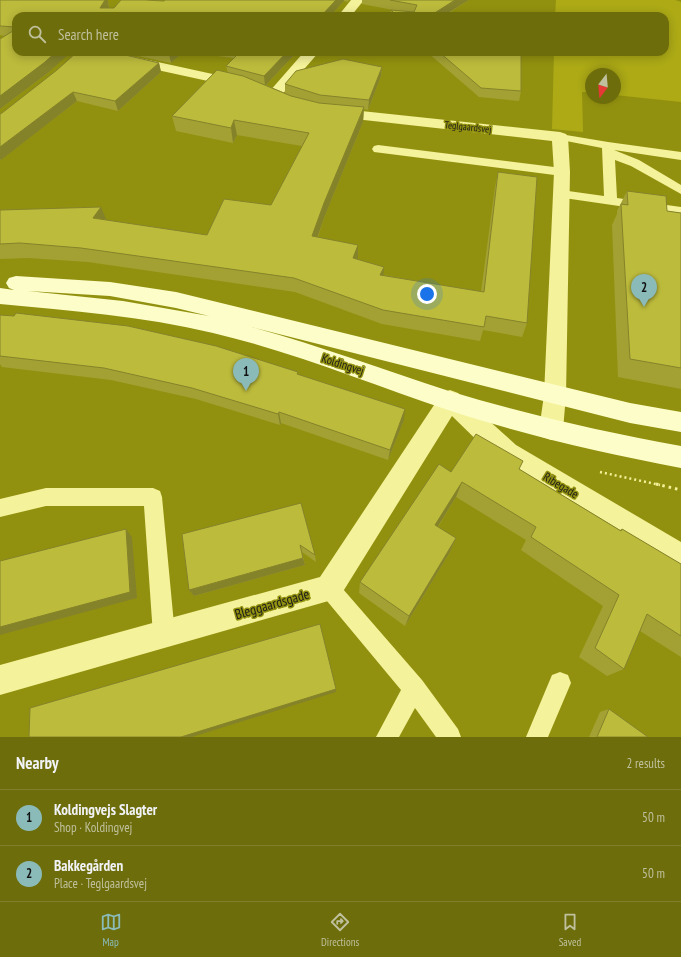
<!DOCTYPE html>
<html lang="en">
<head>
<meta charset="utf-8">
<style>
	:root { --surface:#6e6d0b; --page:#737214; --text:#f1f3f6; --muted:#bfc09d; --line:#80802c; --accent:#8bbbb9 }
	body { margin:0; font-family:"PT Sans Narrow",sans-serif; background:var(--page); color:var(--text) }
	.compass { position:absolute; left:585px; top:68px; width:36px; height:36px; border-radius:50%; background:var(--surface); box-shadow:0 2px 10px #0003; rotate:196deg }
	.you { position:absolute; left:427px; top:294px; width:14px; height:14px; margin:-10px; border:3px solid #fff; border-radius:50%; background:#1a73e8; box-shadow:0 0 0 6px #1a73e833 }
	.badge { display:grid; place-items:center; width:26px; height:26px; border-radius:50%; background:var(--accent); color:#111; font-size:13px; font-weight:700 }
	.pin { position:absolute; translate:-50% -33px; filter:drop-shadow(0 1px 2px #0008) }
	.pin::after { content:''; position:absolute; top:21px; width:14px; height:12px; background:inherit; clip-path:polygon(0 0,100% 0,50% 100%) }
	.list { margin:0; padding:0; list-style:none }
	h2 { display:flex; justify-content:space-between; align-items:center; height:52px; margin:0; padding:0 16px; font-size:17px }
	h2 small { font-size:13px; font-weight:400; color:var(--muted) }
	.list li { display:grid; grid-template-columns:26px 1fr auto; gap:12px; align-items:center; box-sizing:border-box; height:56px; padding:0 16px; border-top:1px solid var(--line) }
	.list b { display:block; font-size:15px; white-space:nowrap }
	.list p { margin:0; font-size:13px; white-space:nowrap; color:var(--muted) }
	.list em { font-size:13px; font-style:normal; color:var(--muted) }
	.icon { flex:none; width:22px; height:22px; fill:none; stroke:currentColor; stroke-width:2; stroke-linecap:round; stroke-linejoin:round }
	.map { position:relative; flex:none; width:681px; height:737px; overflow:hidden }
	.search { position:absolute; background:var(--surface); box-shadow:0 2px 10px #0003; left:12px; right:12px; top:12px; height:44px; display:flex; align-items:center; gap:10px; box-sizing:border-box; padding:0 14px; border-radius:12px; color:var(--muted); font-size:15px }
	.sheet { height:164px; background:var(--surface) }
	nav { display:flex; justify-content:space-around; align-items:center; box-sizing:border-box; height:56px; border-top:1px solid var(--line); background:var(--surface); font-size:11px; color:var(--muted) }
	nav a { display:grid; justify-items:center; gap:2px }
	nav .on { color:var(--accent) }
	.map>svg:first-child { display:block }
</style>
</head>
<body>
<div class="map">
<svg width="681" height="737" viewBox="0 0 681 737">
	<rect width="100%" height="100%" fill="#92910f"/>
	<path fill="#adaa16" d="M 556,0 L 675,0 L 681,2 L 681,102 L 615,95 L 615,74 L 591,74 L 591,92 L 582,92 L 583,132 L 552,129 L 554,52 L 665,52 L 665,16 L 555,16 Z"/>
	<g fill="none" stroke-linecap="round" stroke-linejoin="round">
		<path stroke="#f4f29a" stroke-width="2.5" stroke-dasharray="2 3" stroke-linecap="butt" d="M 600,472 L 660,485"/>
		<path stroke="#f4f29a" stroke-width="3" stroke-dasharray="2.5 4" stroke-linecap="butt" d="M 656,484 L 681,490"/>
		<path fill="#f4f29a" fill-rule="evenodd" d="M 560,134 L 608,142 L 681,152 L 681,160 L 614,150 L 639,160 L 681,185 L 681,194 L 631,166 L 615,160 L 617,198 L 681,207 L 681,215 L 557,197 L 555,194 L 557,191 L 561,190 L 604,196 L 602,148 L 556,139 L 554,137 L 556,135 Z
			M 378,145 L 562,168 L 568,172 L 562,176 L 374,152 L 372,149 L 374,146 Z
			M 46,488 L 153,488 L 160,491 L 162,497 L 175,635 L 171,642 L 164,646 L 157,642 L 153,635 L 144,506 L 46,506 L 0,517 L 0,499 Z
			M 329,578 L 336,581 L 422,680 L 458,729 L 461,737 L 436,737 L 415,708 L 399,737 L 376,737 L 401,690 L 322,595 L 319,588 L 322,581 Z
			M 560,672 L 568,675 L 571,683 L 548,737 L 526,737 L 552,675 Z"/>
		<path fill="#f4f29a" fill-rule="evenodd" d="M 351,0 L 364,0 L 351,16 L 338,16 Z
			M 86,52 L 112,52 L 240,80 L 245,81 L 247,84 L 245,87 L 240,88 L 93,56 L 88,55 Z
			M 304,52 L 319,52 L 279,98 L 269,98 L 267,95 L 269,92 Z
			M 333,108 L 560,132 L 566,134 L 568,137 L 570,172 L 566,395 L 563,430 L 559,437 L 551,440 L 543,437 L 539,430 L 544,395 L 554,172 L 552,141 L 328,116 L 325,113 L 328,110 Z
			M 450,390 L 458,393 L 516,445 L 681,542 L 681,570 L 672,566 L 498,461 L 452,416 L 339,598 L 0,695 L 0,665 L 320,577 L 442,393 Z"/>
		<path fill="#fdfdca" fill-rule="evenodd" d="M 16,276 L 110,282 L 176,292 L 630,403 L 681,412 L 681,432 L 630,423 L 251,327 C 318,345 383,370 449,391 C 525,414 603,432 681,446 L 681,468 C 602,453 524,435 448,410 C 370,384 294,352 213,333 C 143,316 71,311 0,304 L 0,288 L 14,290 L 9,288 L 6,283 L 9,278 ZM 28,291 L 110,296 L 176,308 L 209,316 L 123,301 Z"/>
	</g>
	<path fill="#a3a134" d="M 0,0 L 108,1 L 108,2 L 109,7 L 108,8 L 114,8 L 164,1 L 165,0 L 349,0 L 348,2 L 344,1 L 330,16 L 16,16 L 16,52 L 49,72 L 0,109 L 0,39 L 5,36 L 0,35 Z
		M 362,0 L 469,0 L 446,15 L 465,16 L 390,16 L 391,10 L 398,11 L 362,4 Z
		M 119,52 L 183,52 L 171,63 Z
		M 185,52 L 297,52 L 266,85 L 285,93 L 285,84 L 382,67 L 381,76 L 368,110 L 364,109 L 363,122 L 324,218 L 318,237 L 358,259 L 383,275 L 481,292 L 495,187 L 498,172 L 527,323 L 522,337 L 483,330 L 480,341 L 382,324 L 295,292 L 88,262 L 28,258 L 0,259 L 0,210 L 107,220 L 207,235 L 271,205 L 302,146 L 237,135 L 233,143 L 176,131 L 172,116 L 228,73 L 226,66 L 234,58 Z
		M 427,52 L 521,52 L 521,91 L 519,101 L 479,97 Z
		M 159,63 L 161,72 L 118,111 L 77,101 L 0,160 L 0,114 Z
		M 627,191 L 667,211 L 681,213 L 681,389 L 618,377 L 612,225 L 617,214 L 617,211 Z
		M 0,315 L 298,372 L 298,374 L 404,420 L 388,460 L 281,423 L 280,425 L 196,399 L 111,380 L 2,367 L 0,364 Z
		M 519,469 L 620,530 L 622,529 L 681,564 L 681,657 L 640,631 L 624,669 L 607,676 L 579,657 L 603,606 L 521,550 L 526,540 L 456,497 L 438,527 L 456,538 L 450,552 L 405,626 L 359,593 L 360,582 L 451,472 Z
		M 301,503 L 315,555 L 316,562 L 302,552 L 305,565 L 194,596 L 189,590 Z
		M 609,709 L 648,737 L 589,737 L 600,712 Z"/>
	<path fill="#84832a" d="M 102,0 L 108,0 L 108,2 L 109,7 L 104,16 L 100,8 Z
		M 336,0 L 344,0 L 344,1 L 330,16 L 321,16 Z
		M 455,0 L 469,0 L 443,16 L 433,14 Z
		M 56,52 L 71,52 L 49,72 L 0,109 L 0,96 Z
		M 170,52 L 183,52 L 171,63 L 169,54 Z
		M 287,52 L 297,52 L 265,86 L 264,76 Z
		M 159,63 L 161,72 L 118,111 L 115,101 Z
		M 382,67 L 381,76 L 368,110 L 369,100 Z
		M 73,92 L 77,101 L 1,160 L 0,159 L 0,147 Z
		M 364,107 L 363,122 L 324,218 L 313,250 L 312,236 L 324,203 Z
		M 234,120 L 237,135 L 233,143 L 231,128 Z
		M 101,207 L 107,221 L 93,218 Z
		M 358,245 L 358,260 L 353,258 Z
		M 384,267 L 383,282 L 380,275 Z
		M 405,409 L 404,420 L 388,460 L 390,450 Z
		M 279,412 L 281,423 L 280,425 L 278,414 Z
		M 462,482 L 456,497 L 430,539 L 435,525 Z
		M 126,529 L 132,537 L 137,598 L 0,635 L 0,627 Z
		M 456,538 L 450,552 L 405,626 L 409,616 Z
		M 303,558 L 305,565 L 194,596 L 189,590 Z
		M 336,689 L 336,692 L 192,737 L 181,737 Z"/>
	<path fill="#bdbb3c" stroke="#84832a" d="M 0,0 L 105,0 L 100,8 L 114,8 L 121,0 L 145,0 L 164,1 L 165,0 L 336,0 L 321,16 L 16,16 L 16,27 L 0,26 Z
		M 390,0 L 455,0 L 433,14 L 465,16 L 397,16 L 391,10 L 414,12 L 417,5 Z
		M 16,29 L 16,52 L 56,52 L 45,62 L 0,96 L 0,39 Z
		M 77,52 L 113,52 L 159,63 L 115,101 L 73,92 L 0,147 L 0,114 L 2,113 L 57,70 Z
		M 161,52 L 170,52 L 169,54 Z
		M 240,52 L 287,52 L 264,76 L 226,66 Z
		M 439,52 L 521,52 L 521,91 L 481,88 Z
		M 343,59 L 382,67 L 369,100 L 320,95 L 285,84 L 296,71 Z
		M 217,70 L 243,76 L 291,96 L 319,103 L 364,107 L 324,203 L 312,236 L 358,245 L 353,258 L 384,267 L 380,275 L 484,292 L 498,172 L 537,177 L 527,323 L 486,316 L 484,327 L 383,310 L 294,278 L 81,248 L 20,243 L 0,244 L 0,210 L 101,207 L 93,218 L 207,235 L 224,199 L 271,205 L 309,133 L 234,120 L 231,128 L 172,116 Z
		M 627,191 L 666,196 L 667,211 L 681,213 L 681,368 L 630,359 L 621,204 L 628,205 Z
		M 16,313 L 128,326 L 216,346 L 298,372 L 297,374 L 405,409 L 390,450 L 279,412 L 278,414 L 192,388 L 104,368 L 0,356 L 0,315 L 14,316 Z
		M 476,434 L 523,461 L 519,469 L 621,531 L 622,529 L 681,564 L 681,636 L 647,614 L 624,669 L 595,648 L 619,595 L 531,537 L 536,527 L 462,482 L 435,525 L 456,538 L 409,616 L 360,582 L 439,464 L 451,472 Z
		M 301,503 L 315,555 L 300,545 L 303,558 L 189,590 L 182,534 Z
		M 126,529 L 130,592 L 0,627 L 0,561 Z
		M 320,624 L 336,689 L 181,737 L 29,737 L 30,708 Z
		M 609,709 L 648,737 L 597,737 Z"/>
	<g text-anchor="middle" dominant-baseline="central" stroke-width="3" stroke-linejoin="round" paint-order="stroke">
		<g font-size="10" fill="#1d1d1d" stroke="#92910f">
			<text transform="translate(468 127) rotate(6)">Teglgaardsvej</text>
		</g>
		<g font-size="12" fill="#1d1d1d" stroke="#92910f">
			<text transform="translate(343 364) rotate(18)">Koldingvej</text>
			<text transform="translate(561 485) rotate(31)">Ribegade</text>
		</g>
		<g font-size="14" fill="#1d1d1d" stroke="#92910f">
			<text transform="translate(272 604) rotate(-16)">Bleggaardsgade</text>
		</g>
	</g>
</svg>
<svg class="compass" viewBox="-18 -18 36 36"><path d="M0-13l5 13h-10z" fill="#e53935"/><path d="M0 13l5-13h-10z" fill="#bfc09d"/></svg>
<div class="you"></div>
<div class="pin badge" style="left:246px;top:391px">1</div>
<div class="pin badge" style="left:644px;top:307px">2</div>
<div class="search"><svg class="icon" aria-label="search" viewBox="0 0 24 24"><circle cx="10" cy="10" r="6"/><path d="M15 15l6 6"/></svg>Search here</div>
</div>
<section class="sheet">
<h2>Nearby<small>2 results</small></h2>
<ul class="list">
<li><span class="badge">1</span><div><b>Koldingvejs Slagter</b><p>Shop · Koldingvej</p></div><em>50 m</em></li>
<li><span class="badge">2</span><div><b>Bakkegården</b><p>Place · Teglgaardsvej</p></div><em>50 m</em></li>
</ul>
</section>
<nav>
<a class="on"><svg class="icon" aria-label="map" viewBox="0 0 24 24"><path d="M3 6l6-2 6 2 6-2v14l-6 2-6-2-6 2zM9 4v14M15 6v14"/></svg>Map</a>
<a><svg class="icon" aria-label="directions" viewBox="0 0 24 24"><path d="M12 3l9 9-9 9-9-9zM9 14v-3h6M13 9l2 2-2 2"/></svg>Directions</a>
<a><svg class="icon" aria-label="saved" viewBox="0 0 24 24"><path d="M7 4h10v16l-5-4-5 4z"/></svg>Saved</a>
</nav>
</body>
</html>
